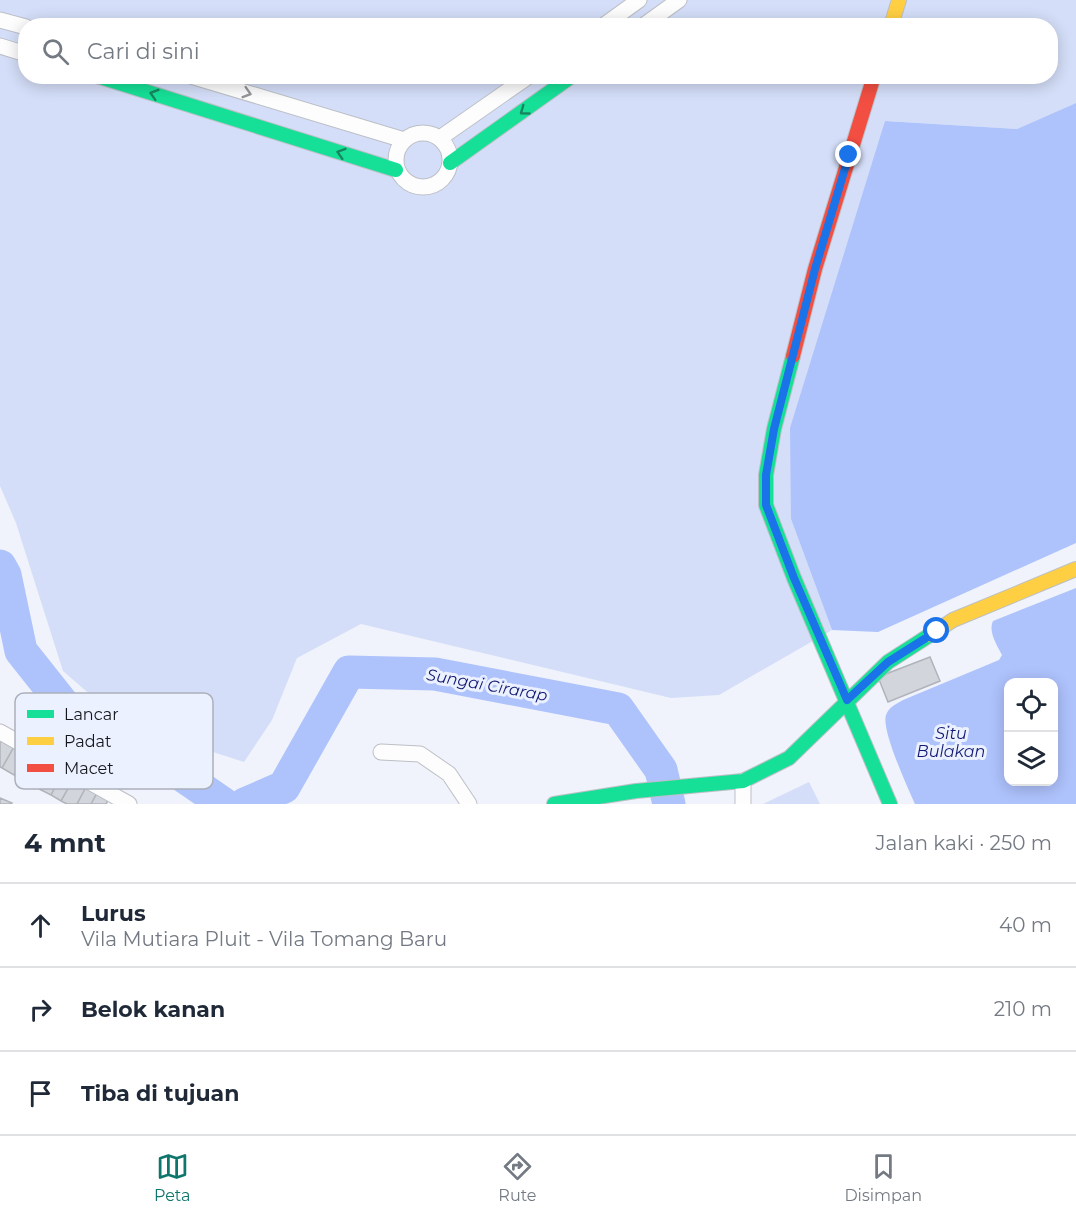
<!DOCTYPE html>
<html lang="id">
<head>
<meta charset="utf-8">
<style>
	:root { --surface:#fff; --page:#f6f6f7; --text:#1f2937; --muted:#747a83; --line:#e0e1e3; --accent:#0f766e }
	body { margin:0; font-family:Montserrat,sans-serif; background:var(--page); color:var(--text) }
	.controls { position:absolute; right:18px; bottom:18px; display:grid; overflow:hidden; border-radius:12px; box-shadow:0 3px 15px #0003 }
	.controls button { width:54px; height:54px; display:grid; place-items:center; padding:0; border:0; border-bottom:2px solid var(--line); background:var(--surface); color:var(--text); font:30px sans-serif }
	.stop { position:absolute; width:18px; height:18px; margin:-14px; border:4px solid #1a73e8; border-radius:50%; background:#fff }
	.stop.end { background:#1a73e8; border-color:#fff; box-shadow:0 2px 6px #0008 }
	.list { margin:0; padding:0; list-style:none }
	h2 { display:flex; justify-content:space-between; align-items:center; height:78px; margin:0; padding:0 24px; font-size:26px }
	h2 small { font-size:20px; font-weight:400; color:var(--muted) }
	.list li { display:grid; grid-template-columns:39px 1fr auto; gap:18px; align-items:center; box-sizing:border-box; height:84px; padding:0 24px; border-top:2px solid var(--line) }
	.list b { display:block; font-size:22px; white-space:nowrap }
	.list p { margin:0; font-size:20px; white-space:nowrap; color:var(--muted) }
	.list em { font-size:20px; font-style:normal; color:var(--muted) }
	.icon { flex:none; width:33px; height:33px; fill:none; stroke:currentColor; stroke-width:2; stroke-linecap:round; stroke-linejoin:round }
	.map { position:relative; flex:none; width:1076px; height:804px; overflow:hidden }
	.search { position:absolute; background:var(--surface); box-shadow:0 3px 15px #0003; left:18px; right:18px; top:18px; height:66px; display:flex; align-items:center; gap:15px; box-sizing:border-box; padding:0 21px; border-radius:24px; color:var(--muted); font-size:22px }
	.sheet { height:330px; background:var(--surface) }
	nav { display:flex; justify-content:space-around; align-items:center; box-sizing:border-box; height:84px; border-top:2px solid var(--line); background:var(--surface); font-size:16px; color:var(--muted) }
	nav a { display:grid; justify-items:center; gap:3px }
	nav .on { color:var(--accent) }
	.map>svg:first-child { display:block }
</style>
</head>
<body>
<div class="map">
<svg width="1076" height="804" viewBox="0 0 1076 804">
	<rect width="100%" height="100%" fill="#f0f3fb"/>
	<path fill="#d4def8" fill-rule="evenodd" d="M 0,0 L 1076,0 L 1076,103 L 1017,129 L 885,121 L 791,519 L 832,630 L 719,695 L 671,698 L 361,624 L 297,658 L 272,720 L 244,762 L 123,723 L 63,671 L 16,523 L 0,486 ZM 26,26 L 1050,26 L 1050,76 L 26,76 Z
		M 809,782 L 820,804 L 763,804 Z"/>
	<path fill="#aec2fc" fill-rule="evenodd" d="M 1076,103 L 1076,543 L 878,632 L 832,630 L 791,519 L 790,428 L 885,121 L 1017,129 Z
		M 1076,588 L 1076,804 L 915,804 C 908,788 881,730 886,715 C 889,707 896,704 903,700 L 999,660 L 1002,655 C 997,645 988,632 993,621 ZM 1008,682 L 1054,682 L 1054,782 L 1008,782 Z"/>
	<g fill="none" stroke-linecap="round" stroke-linejoin="round">
		<path stroke="#aec2fc" stroke-width="33" d="M 0,566 L 5,575 L 21,651 L 67,709 L 138,745 L 224,804
			M 245,804 L 284,787 L 349,672 L 435,674 L 618,709 L 661,770 L 669,804"/>
	</g>
	<path fill="#d2d5dc" stroke="#b0b3b8" stroke-width="1.5" d="M 930,657 L 940,681 L 888,702 L 878,677 Z
		M 2,738 L 15,745 L 2,768 L 0,767 L 0,741 Z
		M 15,745 L 27,752 L 14,775 L 2,768 Z
		M 27,752 L 40,759 L 27,782 L 14,775 Z
		M 40,759 L 54,767 L 41,790 L 27,782 Z
		M 54,767 L 63,772 L 51,795 L 41,790 Z
		M 63,772 L 74,778 L 61,801 L 51,795 Z
		M 74,778 L 87,785 L 77,804 L 67,804 L 61,801 Z
		M 87,785 L 98,791 L 91,804 L 77,804 Z
		M 98,791 L 110,797 L 106,804 L 91,804 Z
		M 0,798 L 12,803 L 11,804 L 0,804 Z"/>
	<g fill="none" stroke-linecap="round" stroke-linejoin="round">
		<g stroke="#bcbfc5" stroke-width="17">
			<path id="street" d="M 0,20 L 26,27
				M 603,26 L 639,0
				M 643,26 L 679,0
				M 0,46 L 26,54
				M 191,76 L 404,140
				M396 160a27 27 0 1 1 54 0a27 27 0 1 1-54 0Z
				M 440,138 L 529,76
				M 0,732 L 129,804
				M 381,752 L 420,754 L 449,774 L 469,804
				M 743,804 L 743,781"/>
		</g>
		<g stroke="#bcbfc5" stroke-width="16">
			<path id="fast" d="M 97,76 L 396,170
				M 450,163 L 572,76
				M 793,356 L 774,429 L 766,475 L 766,505 L 794,578 L 890,804
				M 554,804 L 636,791 L 743,781 L 789,758 L 888,662 L 930,635"/>
		</g>
		<g stroke="#bcbfc5" stroke-width="16">
			<path id="slow" d="M 891,26 L 899,0
				M 930,635 L 953,620 L 1076,569"/>
		</g>
		<g stroke="#bcbfc5" stroke-width="16">
			<path id="jam" d="M 793,356 L 815,269 L 874,76"/>
		</g>
		<use href="#street" stroke="#fdfdfe" stroke-width="15"/>
		<use href="#fast" stroke="#16e098" stroke-width="14"/>
		<use href="#slow" stroke="#ffcf43" stroke-width="14"/>
		<use href="#jam" stroke="#f24e42" stroke-width="14"/>
	</g>
	<defs><path id="oneway-chevron" d="M-2-3.5L2.5 0L-2 3.5" fill="none" stroke-width="1.6" stroke-linecap="round" stroke-linejoin="round" transform="scale(1.5)"/></defs>
	<use stroke="#959698" href="#oneway-chevron" transform="translate(247 93) rotate(17)"/>
	<g stroke="#168660">
		<use href="#oneway-chevron" transform="translate(154 94) rotate(-163)"/>
		<use href="#oneway-chevron" transform="translate(524 111) rotate(144)"/>
		<use href="#oneway-chevron" transform="translate(341 153) rotate(-163)"/>
	</g>
	<g fill="none" stroke-linecap="round" stroke-linejoin="round">
		<path stroke="#1a73e8" stroke-width="8" d="M 849,155 L 815,269 L 774,429 L 766,475 L 766,505 L 794,578 L 847,700 L 888,662 L 937,631"/>
	</g>
	<g text-anchor="middle" dominant-baseline="central" stroke-width="6" stroke-linejoin="round" paint-order="stroke">
		<g font-size="16" font-style="italic" fill="#111871" stroke="#ecf1ff">
			<text transform="translate(487 685) rotate(10)">Sungai Cirarap</text>
			<text x="951" y="733">Situ<tspan x="951" dy="18">Bulakan</tspan></text>
		</g>
	</g>
	<rect x="15" y="693" width="198" height="96" rx="9" fill="#ecf1ff" stroke="#acb0bb" stroke-width="1.5"/>
	<rect x="27" y="710" width="27" height="8" fill="#16e098"/>
	<rect x="27" y="737" width="27" height="8" fill="#ffcf43"/>
	<rect x="27" y="764" width="27" height="8" fill="#f24e42"/>
	<g font-size="16" fill="#15171c">
		<text x="64" y="720">Lancar</text>
		<text x="64" y="747">Padat</text>
		<text x="64" y="774">Macet</text>
	</g>
</svg>
<div class="controls">
<button><svg class="icon" aria-label="locate" viewBox="0 0 24 24"><circle cx="12" cy="12" r="6"/><path d="M12 2v4M12 18v4M2 12h4M18 12h4"/></svg></button>
<button><svg class="icon" aria-label="layers" viewBox="0 0 24 24"><path d="M12 4l9 5-9 5-9-5zM3 14l9 5 9-5"/></svg></button>
</div>
<div class="stop" style="left:937px;top:631px"></div>
<div class="stop end" style="left:849px;top:155px"></div>
<div class="search"><svg class="icon" aria-label="search" viewBox="0 0 24 24"><circle cx="10" cy="10" r="6"/><path d="M15 15l6 6"/></svg>Cari di sini</div>
</div>
<section class="sheet">
<h2>4 mnt<small>Jalan kaki · 250 m</small></h2>
<ul class="list">
<li><svg class="icon" aria-label="ahead" viewBox="0 0 24 24"><path d="M12 20V5M6 11l6-6 6 6"/></svg><div><b>Lurus</b><p>Vila Mutiara Pluit - Vila Tomang Baru</p></div><em>40 m</em></li>
<li><svg class="icon" aria-label="right" viewBox="0 0 24 24"><path d="M7 20v-9h11M14 6l5 5-5 5"/></svg><div><b>Belok kanan</b></div><em>210 m</em></li>
<li><svg class="icon" aria-label="arrive" viewBox="0 0 24 24"><path d="M6 21V4h12l-3 4 3 4H6"/></svg><div><b>Tiba di tujuan</b></div></li>
</ul>
</section>
<nav>
<a class="on"><svg class="icon" aria-label="map" viewBox="0 0 24 24"><path d="M3 6l6-2 6 2 6-2v14l-6 2-6-2-6 2zM9 4v14M15 6v14"/></svg>Peta</a>
<a><svg class="icon" aria-label="directions" viewBox="0 0 24 24"><path d="M12 3l9 9-9 9-9-9zM9 14v-3h6M13 9l2 2-2 2"/></svg>Rute</a>
<a><svg class="icon" aria-label="saved" viewBox="0 0 24 24"><path d="M7 4h10v16l-5-4-5 4z"/></svg>Disimpan</a>
</nav>
</body>
</html>
